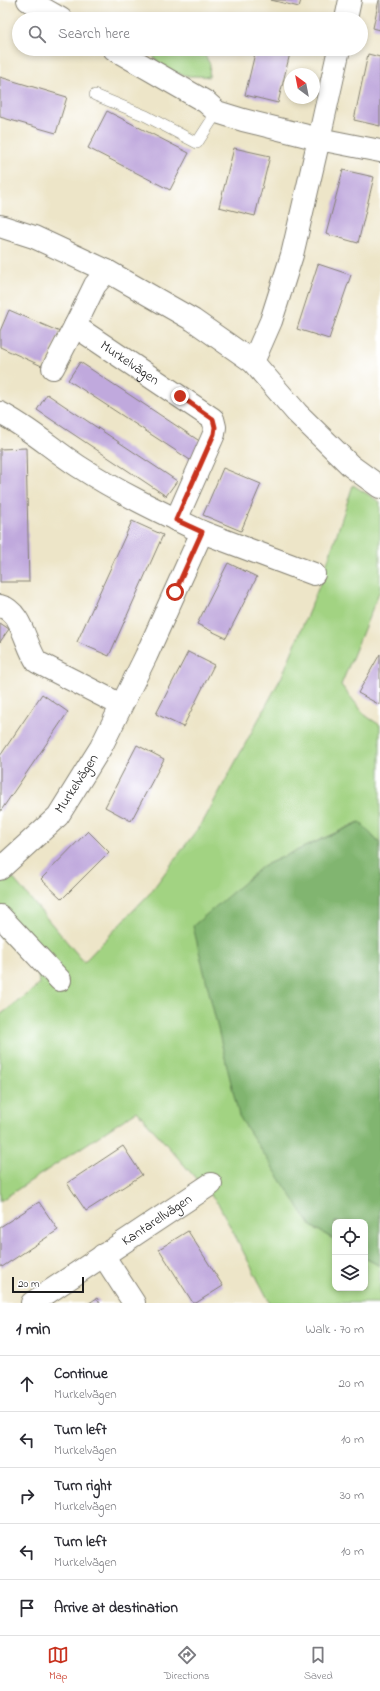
<!DOCTYPE html>
<html lang="en">
<head>
<meta charset="utf-8">
<style>
	:root { --surface:#fff; --page:#f2f2f3; --text:#2b2b33; --muted:#7c7c81; --line:#e1e1e2; --accent:#c8321e }
	body { margin:0; font-family:"Indie Flower",sans-serif; background:var(--page); color:var(--text) }
	.controls { position:absolute; right:12px; bottom:12px; display:grid; overflow:hidden; border-radius:8px; box-shadow:0 2px 6px #0003 }
	.controls button { width:36px; height:36px; display:grid; place-items:center; padding:0; border:0; border-bottom:1px solid var(--line); background:var(--surface); color:var(--text); font:20px sans-serif }
	.compass { position:absolute; left:284px; top:68px; width:36px; height:36px; border-radius:50%; background:var(--surface); box-shadow:0 2px 6px #0003; rotate:328deg }
	.scale { position:absolute; left:12px; bottom:10px; width:72px; box-sizing:border-box; padding-left:4px; border:2px solid #1c1c1c; border-top:0; font-size:11px; line-height:14px; white-space:nowrap; color:#1c1c1c; -webkit-text-stroke:3px #fff; paint-order:stroke }
	.stop { position:absolute; width:12px; height:12px; margin:-9px; border:3px solid #c8321e; border-radius:50%; background:#fff }
	.stop.end { background:#c8321e; border-color:#fff; box-shadow:0 1px 4px #0008 }
	.list { margin:0; padding:0; list-style:none }
	h2 { display:flex; justify-content:space-between; align-items:center; height:52px; margin:0; padding:0 16px; font-size:17px }
	h2 small { font-size:13px; font-weight:400; color:var(--muted) }
	.list li { display:grid; grid-template-columns:26px 1fr auto; gap:12px; align-items:center; box-sizing:border-box; height:56px; padding:0 16px; border-top:1px solid var(--line) }
	.list b { display:block; font-size:15px; white-space:nowrap }
	.list p { margin:0; font-size:13px; white-space:nowrap; color:var(--muted) }
	.list em { font-size:13px; font-style:normal; color:var(--muted) }
	.icon { flex:none; width:22px; height:22px; fill:none; stroke:currentColor; stroke-width:2; stroke-linecap:round; stroke-linejoin:round }
	.map { position:relative; flex:none; width:380px; height:1303px; overflow:hidden }
	.search { position:absolute; background:var(--surface); box-shadow:0 2px 6px #0003; left:12px; right:12px; top:12px; height:44px; display:flex; align-items:center; gap:10px; box-sizing:border-box; padding:0 14px; border-radius:22px; color:var(--muted); font-size:15px }
	.sheet { height:332px; background:var(--surface) }
	nav { display:flex; justify-content:space-around; align-items:center; box-sizing:border-box; height:56px; border-top:1px solid var(--line); background:var(--surface); font-size:11px; color:var(--muted) }
	nav a { display:grid; justify-items:center; gap:2px }
	nav .on { color:var(--accent) }
	.map>svg:first-child { display:block }
</style>
</head>
<body>
<div class="map">
<svg width="380" height="1303" viewBox="0 0 380 1303">
	<rect width="100%" height="100%" fill="#fff"/>
	<filter id="ink" filterUnits="userSpaceOnUse"><feTurbulence type="fractalNoise" baseFrequency=".025" numOctaves="2"/><feDisplacementMap in="SourceGraphic" scale="8" xChannelSelector="R" yChannelSelector="G"/><feConvolveMatrix kernelMatrix="1 2 1 2 8 2 1 2 1" color-interpolation-filters="sRGB"/></filter>
	<filter id="wash" filterUnits="userSpaceOnUse"><feTurbulence type="fractalNoise" baseFrequency=".012" numOctaves="4" result="noise"/><feDisplacementMap in="SourceGraphic" scale="16" xChannelSelector="R" yChannelSelector="G"/><feGaussianBlur stdDeviation="0.9" result="paint"/><feColorMatrix in="noise" values="0 0 0 0 0 0 0 0 0 0 0 0 0 0 0 0 0 1.4 0 .05"/><feComposite in="paint" operator="in"/></filter>
	<g filter="url(#wash)">
		<rect width="100%" height="100%" fill="#ede5c8"/>
		<path fill="#a2d382" stroke="#5f784f" d="M 151,49 L 201,49 L 210,64 L 209,77 C 202,76 197,76 190,76 C 174,75 154,65 151,49 Z
			M 353,485 L 380,502 L 380,590 L 341,685 L 366,716 L 380,725 L 380,844 L 359,822 L 263,866 L 311,1226 L 335,1240 L 335,1288 L 365,1288 L 365,1258 L 380,1266 L 380,1303 L 270,1303 L 219,1205 L 137,1111 L 0,1201 L 0,1015 L 39,985 L 38,973 L 0,936 L 0,863 L 84,962 L 150,893 L 204,820 L 282,676 L 320,584 Z"/>
		<path fill="#81b570" stroke="#4e6846" d="M 360,822 L 380,844 L 380,1266 L 365,1258 L 365,1222 L 335,1222 L 335,1240 L 311,1226 L 239,1116 L 193,926 L 263,866 Z"/>
		<g id="blocks">
			<path fill="#c0a9dd" d="M 271,0 L 301,0 L 299,7 Z
				M 379,0 L 380,0 L 380,30 L 373,28 Z
				M 256,49 L 291,49 L 278,103 L 245,95 Z
				M 368,54 L 380,57 L 380,126 L 354,120 Z
				M 0,77 L 67,97 L 56,133 L 0,117 Z
				M 107,111 L 189,153 L 170,190 L 88,148 Z
				M 234,148 L 270,156 L 255,216 L 219,207 Z
				M 343,170 L 374,177 L 358,243 L 326,234 Z
				M 318,264 L 351,275 L 329,339 L 297,329 Z
				M 9,310 L 60,332 L 44,367 L 0,347 L 0,331 Z
				M 80,362 L 201,442 L 190,460 L 68,380 Z
				M 47,394 L 177,481 L 166,496 L 37,410 Z
				M 26,448 L 29,582 L 0,582 L 0,449 Z
				M 223,468 L 261,484 L 241,531 L 203,515 Z
				M 132,521 L 163,535 L 109,656 L 77,642 Z
				M 228,563 L 257,577 L 226,638 L 197,624 Z
				M 0,623 L 9,629 L 0,642 Z
				M 188,652 L 214,665 L 183,727 L 156,714 Z
				M 380,654 L 380,705 L 358,693 Z
				M 42,694 L 68,712 L 0,812 L 0,756 Z
				M 137,745 L 164,759 L 131,821 L 105,807 Z
				M 88,831 L 109,852 L 62,899 L 41,879 Z
				M 123,1146 L 142,1175 L 86,1211 L 67,1183 Z
				M 39,1202 L 58,1230 L 2,1267 L 0,1264 L 0,1227 Z
				M 188,1231 L 223,1286 L 196,1303 L 193,1303 L 159,1249 Z
				M 97,1298 L 100,1303 L 89,1303 Z"/>
		</g>
	</g>
	<g filter="url(#ink)">
		<use href="#blocks" fill-opacity="0" stroke="#848072" stroke-width="1"/>
		<g fill="none" stroke-linecap="round" stroke-linejoin="round">
			<g stroke="#848072" stroke-width="12">
				<path id="service" d="M 95,95 L 146,116 L 197,143 L 217,112"/>
			</g>
			<g stroke="#848072" stroke-width="24">
				<g id="minor">
					<path d="M 28,0 L 61,19"/>
					<path d="M 346,19 L 350,0"/>
					<path d="M 114,49 L 206,102 L 217,112 L 243,120 L 319,139 L 339,49"/>
					<path d="M 0,226 L 34,237 L 107,271 L 193,320 L 253,362 L 297,413 L 351,466 L 380,487"/>
					<path id="s1" d="M 107,271 L 95,285 L 75,326 L 213,419 L 215,427 L 214,434 L 176,520"/>
					<path d="M 253,362 L 271,321 L 292,255 L 319,139 L 380,151"/>
					<path d="M 53,368 L 75,326"/>
					<path d="M 0,413 C 28,427 52,449 78,466 C 118,492 160,512 202,532 L 146,656 L 101,747 L 58,816 L 0,869"/>
					<path d="M 202,532 L 314,574"/>
					<path d="M 0,606 C 22,611 25,645 37,662 L 121,705"/>
					<path d="M 0,916 L 60,980"/>
					<path d="M 103,1255 L 134,1303"/>
					<path id="s2" d="M 32,1303 L 211,1184"/>
				</g>
			</g>
			<use href="#service" stroke="#fff" stroke-width="11"/>
			<use href="#minor" stroke="#fff" stroke-width="22"/>
		</g>
	</g>
	<g fill="none" stroke-linecap="round" stroke-linejoin="round" filter="url(#ink)">
		<path stroke="#c8321e" stroke-width="5" d="M 175,592 L 202,532 L 176,520 L 214,434 L 215,427 L 213,419 L 180,396"/>
	</g>
	<g text-anchor="middle" dominant-baseline="central" stroke-width="3" stroke-linejoin="round" paint-order="stroke">
		<g font-size="14" fill="#1c1c1c" stroke="#fff">
			<text stroke="none"><textPath href="#s1" startOffset="130">Murkelvägen</textPath></text>
			<text transform="translate(77 784) rotate(-57)">Murkelvägen</text>
			<text stroke="none"><textPath href="#s2" startOffset="150">Kantarellvägen</textPath></text>
		</g>
	</g>
</svg>
<div class="controls">
<button><svg class="icon" aria-label="locate" viewBox="0 0 24 24"><circle cx="12" cy="12" r="6"/><path d="M12 2v4M12 18v4M2 12h4M18 12h4"/></svg></button>
<button><svg class="icon" aria-label="layers" viewBox="0 0 24 24"><path d="M12 4l9 5-9 5-9-5zM3 14l9 5 9-5"/></svg></button>
</div>
<svg class="compass" viewBox="-18 -18 36 36"><path d="M0-13l5 13h-10z" fill="#e53935"/><path d="M0 13l5-13h-10z" fill="#7c7c81"/></svg>
<div class="scale">20 m</div>
<div class="stop" style="left:175px;top:592px"></div>
<div class="stop end" style="left:180px;top:396px"></div>
<div class="search"><svg class="icon" aria-label="search" viewBox="0 0 24 24"><circle cx="10" cy="10" r="6"/><path d="M15 15l6 6"/></svg>Search here</div>
</div>
<section class="sheet">
<h2>1 min<small>Walk · 70 m</small></h2>
<ul class="list">
<li><svg class="icon" aria-label="ahead" viewBox="0 0 24 24"><path d="M12 20V5M6 11l6-6 6 6"/></svg><div><b>Continue</b><p>Murkelvägen</p></div><em>20 m</em></li>
<li><svg class="icon" aria-label="left" viewBox="0 0 24 24"><path d="M17 20v-9H6M10 6l-5 5 5 5"/></svg><div><b>Turn left</b><p>Murkelvägen</p></div><em>10 m</em></li>
<li><svg class="icon" aria-label="right" viewBox="0 0 24 24"><path d="M7 20v-9h11M14 6l5 5-5 5"/></svg><div><b>Turn right</b><p>Murkelvägen</p></div><em>30 m</em></li>
<li><svg class="icon" aria-label="left" viewBox="0 0 24 24"><path d="M17 20v-9H6M10 6l-5 5 5 5"/></svg><div><b>Turn left</b><p>Murkelvägen</p></div><em>10 m</em></li>
<li><svg class="icon" aria-label="arrive" viewBox="0 0 24 24"><path d="M6 21V4h12l-3 4 3 4H6"/></svg><div><b>Arrive at destination</b></div></li>
</ul>
</section>
<nav>
<a class="on"><svg class="icon" aria-label="map" viewBox="0 0 24 24"><path d="M3 6l6-2 6 2 6-2v14l-6 2-6-2-6 2zM9 4v14M15 6v14"/></svg>Map</a>
<a><svg class="icon" aria-label="directions" viewBox="0 0 24 24"><path d="M12 3l9 9-9 9-9-9zM9 14v-3h6M13 9l2 2-2 2"/></svg>Directions</a>
<a><svg class="icon" aria-label="saved" viewBox="0 0 24 24"><path d="M7 4h10v16l-5-4-5 4z"/></svg>Saved</a>
</nav>
</body>
</html>
